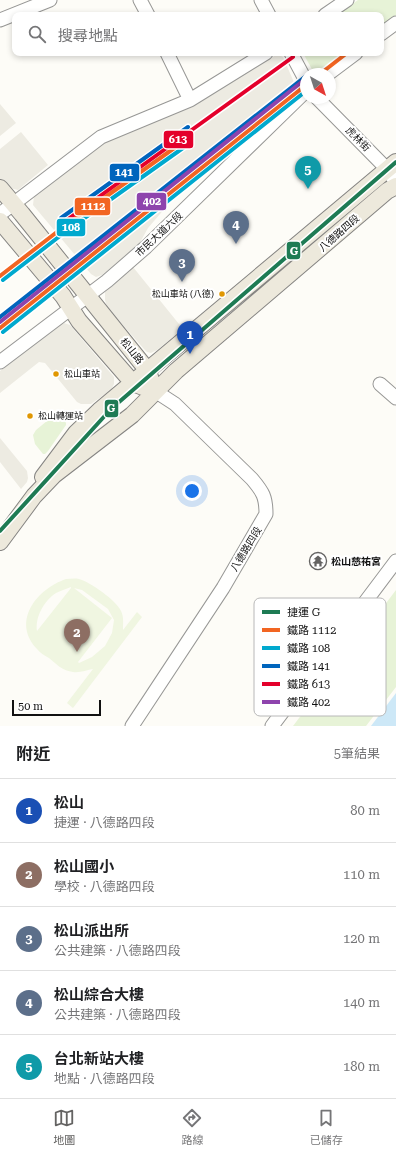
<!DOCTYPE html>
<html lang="zh-TW">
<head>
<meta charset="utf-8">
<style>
	:root { --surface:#fff; --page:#f6f6f6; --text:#202124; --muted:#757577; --line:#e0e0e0; --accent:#646362 }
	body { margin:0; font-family:"Roboto Serif","Noto Sans TC",serif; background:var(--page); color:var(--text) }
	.compass { position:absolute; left:300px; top:68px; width:36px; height:36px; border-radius:50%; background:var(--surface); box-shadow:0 2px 6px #0003; rotate:141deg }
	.scale { position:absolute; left:12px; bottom:10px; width:89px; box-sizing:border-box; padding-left:4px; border:2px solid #111; border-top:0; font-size:11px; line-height:14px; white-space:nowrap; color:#111; -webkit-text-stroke:3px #fff; paint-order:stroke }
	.you { position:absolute; left:192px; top:491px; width:14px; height:14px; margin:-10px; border:3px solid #fff; border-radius:50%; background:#1a73e8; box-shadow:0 0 0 6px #1a73e833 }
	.badge { display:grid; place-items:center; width:26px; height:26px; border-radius:50%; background:var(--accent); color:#fff; font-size:13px; font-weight:700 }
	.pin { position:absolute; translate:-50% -33px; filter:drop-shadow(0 1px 2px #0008) }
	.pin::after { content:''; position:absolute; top:21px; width:14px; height:12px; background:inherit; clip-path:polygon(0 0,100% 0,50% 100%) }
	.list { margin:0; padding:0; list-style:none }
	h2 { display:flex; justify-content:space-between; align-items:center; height:52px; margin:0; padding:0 16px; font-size:17px }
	h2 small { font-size:13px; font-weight:400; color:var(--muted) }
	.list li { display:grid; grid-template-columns:26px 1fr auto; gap:12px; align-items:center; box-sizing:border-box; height:64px; padding:0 16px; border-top:1px solid var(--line) }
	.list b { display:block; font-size:15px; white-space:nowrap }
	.list p { margin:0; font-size:13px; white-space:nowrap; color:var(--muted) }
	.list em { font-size:13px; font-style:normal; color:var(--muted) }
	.icon { flex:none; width:22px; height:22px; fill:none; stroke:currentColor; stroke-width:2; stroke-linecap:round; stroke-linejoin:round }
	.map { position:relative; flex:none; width:396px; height:726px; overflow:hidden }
	.search { position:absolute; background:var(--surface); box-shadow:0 2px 6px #0003; left:12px; right:12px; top:12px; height:44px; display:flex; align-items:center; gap:10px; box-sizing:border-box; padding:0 14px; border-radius:8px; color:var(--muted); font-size:15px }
	.sheet { height:372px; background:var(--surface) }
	nav { display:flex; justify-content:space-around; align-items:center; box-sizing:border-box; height:56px; border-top:1px solid var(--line); background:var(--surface); font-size:11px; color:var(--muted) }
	nav a { display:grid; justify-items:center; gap:2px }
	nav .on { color:var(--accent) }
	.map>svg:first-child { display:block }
</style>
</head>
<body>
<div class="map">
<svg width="396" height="726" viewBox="0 0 396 726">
	<rect width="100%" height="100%" fill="#fdfcf7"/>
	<path fill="#e7f3d7" d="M 358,0 L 396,0 L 396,15 L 381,26 L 381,15 L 337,15 Z
		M 303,53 L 345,53 L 318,73 L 314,73 Z
		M 53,416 L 63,417 L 66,422 L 66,425 L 48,451 L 45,454 L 43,454 L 35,444 L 33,435 L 36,430 Z
		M 396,590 L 396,687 L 366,726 L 293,726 Z"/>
	<path fill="#f0f6e1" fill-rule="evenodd" d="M 66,579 C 70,579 75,578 79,579 C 90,582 116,600 121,611 C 124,617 123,623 123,630 L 137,612 L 142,617 L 73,708 L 67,703 L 93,669 C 87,670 80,673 73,672 C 63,671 56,664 49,658 C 45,656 40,653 37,649 C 11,621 37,589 66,579 ZM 71,587 L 71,588 L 37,631 C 35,617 44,601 56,593 C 60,591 66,589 71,587 ZM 74,588 L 82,590 L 108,609 L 114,620 L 112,633 L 105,646 L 92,657 L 79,663 L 78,662 L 112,618 Z"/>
	<path fill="#edebe2" d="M 276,55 L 279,55 L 283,57 L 296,87 L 292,96 L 225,161 L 220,154 L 172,200 L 148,228 L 138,246 L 102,275 L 96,277 L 91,274 L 33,205 L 34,196 L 105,142 L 193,106 Z
		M 0,104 L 16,123 L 0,136 Z
		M 21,132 L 48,165 L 18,190 L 6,187 L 0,179 L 0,149 Z
		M 133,267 L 183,329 L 157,350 L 151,353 L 147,352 L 144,349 L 107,307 L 105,300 L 105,292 Z
		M 64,323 L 70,325 L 114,377 L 114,384 L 111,390 L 91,404 L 81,404 L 77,402 L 45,363 L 39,362 L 0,393 L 0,371 L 54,329 Z
		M 0,438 L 27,471 L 28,478 L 27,482 L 21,489 L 0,462 Z"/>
	<path fill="#cde8f7" d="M 396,693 L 396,726 L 371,726 Z"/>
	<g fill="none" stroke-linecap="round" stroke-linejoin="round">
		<g stroke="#979795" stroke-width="15">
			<path id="minor" d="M 140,0 L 148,15
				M 261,0 L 269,15
				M 325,15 L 347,0
				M 0,20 L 50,0
				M 381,34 L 396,23
				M 167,53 L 190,100
				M 291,53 L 306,81
				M 328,74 L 356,53
				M 317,98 L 387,169 L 396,183
				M 0,214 L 101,137 L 190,100 L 266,53
				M 0,362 L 107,281 L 146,247 L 306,91
				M 380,384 L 396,398
				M 132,726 L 223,588 L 266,514 C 266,497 263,492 252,479 L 175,404 L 155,391
				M 272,726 L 396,561"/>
		</g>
		<g stroke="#858482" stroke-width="18">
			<path id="major" d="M 0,188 L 22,214 L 148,371 L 151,380
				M 0,221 L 63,296 L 79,321 L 133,383 L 143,387
				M 43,477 L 76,433 L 99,411 L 396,162
				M 0,542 L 34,496 L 54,475 L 132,415 L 176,371 L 387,191 L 396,186"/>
		</g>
		<use href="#minor" stroke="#fffffe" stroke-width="13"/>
		<use href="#major" stroke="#ede9dc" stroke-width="16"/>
		<g stroke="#fff" stroke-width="7">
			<path id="rail-1" d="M 320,74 L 347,53
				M 0,276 L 66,225 L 187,139
				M 0,328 L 306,85"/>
		</g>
		<g stroke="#fff" stroke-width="7">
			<path id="rail-2" d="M 3,280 L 69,229 L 190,143
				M 3,332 L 306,91"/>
		</g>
		<g stroke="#fff" stroke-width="7">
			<path id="rail-3" d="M 61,218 L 188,127
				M 0,317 L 306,76"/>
		</g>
		<g stroke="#fff" stroke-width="7">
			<path id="rail-4" d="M 64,222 L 293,57"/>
		</g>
		<g stroke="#fff" stroke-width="7">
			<path id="rail-5" d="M 0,322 L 303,81"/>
		</g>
		<use href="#rail-1" stroke="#f26522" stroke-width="4"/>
		<use href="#rail-2" stroke="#00a9ce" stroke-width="4"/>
		<use href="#rail-3" stroke="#0065bd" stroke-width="4"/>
		<use href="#rail-4" stroke="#e4002b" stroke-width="4"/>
		<use href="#rail-5" stroke="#8e44ad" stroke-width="4"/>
		<g stroke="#fff" stroke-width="7">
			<path id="metro-1" d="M 0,531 L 111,409 L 396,162"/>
		</g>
		<use href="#metro-1" stroke="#1e7b54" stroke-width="4"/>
	</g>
	<defs>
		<g id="temple-ring" transform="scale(0.9)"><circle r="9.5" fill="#fff" stroke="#646362" stroke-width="1.5"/><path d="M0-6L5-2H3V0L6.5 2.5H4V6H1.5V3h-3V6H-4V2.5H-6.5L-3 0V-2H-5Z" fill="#646362"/></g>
	</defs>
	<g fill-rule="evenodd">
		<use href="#temple-ring" x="318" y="561"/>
	</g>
	<g fill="#e09702" stroke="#fff" stroke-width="1.5">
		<circle cx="222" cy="294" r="3.5"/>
		<circle cx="56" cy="374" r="3.5"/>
		<circle cx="30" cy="416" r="3.5"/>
	</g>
	<g text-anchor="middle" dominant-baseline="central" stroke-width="4" stroke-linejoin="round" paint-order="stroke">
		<g font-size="9" fill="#111" stroke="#fff" text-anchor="start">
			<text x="214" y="294" text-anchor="end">松山車站 (八德)</text>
			<text x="64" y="374">松山車站</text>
			<text x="38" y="416">松山轉運站</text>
		</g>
		<g font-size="10" fill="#111" stroke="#fff">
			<text transform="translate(358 139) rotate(45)">虎林街</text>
			<text transform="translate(339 233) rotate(-41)">八德路四段</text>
			<text transform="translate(159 234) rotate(-43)">市民大道六段</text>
			<text transform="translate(132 351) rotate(51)">松山路</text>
			<text transform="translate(246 549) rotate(-59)">八德路四段</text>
		</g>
		<g font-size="10" font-weight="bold" fill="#111" stroke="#fff" text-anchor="start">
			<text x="331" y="561">松山慈祐宮</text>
		</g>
	</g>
	<rect x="254" y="598" width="132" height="118" rx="6" fill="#fff" stroke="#b8b8b8" stroke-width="1"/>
	<rect x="262" y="610" width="18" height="4" fill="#1e7b54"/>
	<rect x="262" y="628" width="18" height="4" fill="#f26522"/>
	<rect x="262" y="646" width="18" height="4" fill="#00a9ce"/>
	<rect x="262" y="664" width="18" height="4" fill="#0065bd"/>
	<rect x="262" y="682" width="18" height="4" fill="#e4002b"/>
	<rect x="262" y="700" width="18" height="4" fill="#8e44ad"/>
	<g font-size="11" fill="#111">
		<text x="287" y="616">捷運 G</text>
		<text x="287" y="634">鐵路 1112</text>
		<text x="287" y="652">鐵路 108</text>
		<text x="287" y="670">鐵路 141</text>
		<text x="287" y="688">鐵路 613</text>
		<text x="287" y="706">鐵路 402</text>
	</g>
	<g stroke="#fff" stroke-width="1.5">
		<rect x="163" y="130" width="31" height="19" rx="4" fill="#e4002b"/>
		<rect x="109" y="163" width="31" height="19" rx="4" fill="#0065bd"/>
		<rect x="136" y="192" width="31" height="19" rx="4" fill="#8e44ad"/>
		<rect x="74" y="197" width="37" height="19" rx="4" fill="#f26522"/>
		<rect x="56" y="218" width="30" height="19" rx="4" fill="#00a9ce"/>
		<rect x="286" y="241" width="15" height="19" rx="4" fill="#1e7b54"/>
		<rect x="104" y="399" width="15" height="19" rx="4" fill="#1e7b54"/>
	</g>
	<g font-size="11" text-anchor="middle" font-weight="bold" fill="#fff">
		<text x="178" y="143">613</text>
		<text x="124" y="176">141</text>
		<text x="152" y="205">402</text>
		<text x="93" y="210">1112</text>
		<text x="71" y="231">108</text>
		<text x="294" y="255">G</text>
		<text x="111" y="412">G</text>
	</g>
</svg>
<svg class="compass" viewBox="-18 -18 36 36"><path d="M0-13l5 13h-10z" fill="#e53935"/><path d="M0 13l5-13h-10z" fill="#757577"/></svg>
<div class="scale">50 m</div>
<div class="you"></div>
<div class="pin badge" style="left:190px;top:354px;background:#1a4fb4">1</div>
<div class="pin badge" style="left:77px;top:652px;background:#8d6e63">2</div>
<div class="pin badge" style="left:182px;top:282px;background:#5c6f8a">3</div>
<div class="pin badge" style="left:236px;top:244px;background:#5c6f8a">4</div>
<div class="pin badge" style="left:308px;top:189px;background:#0f9aa8">5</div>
<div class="search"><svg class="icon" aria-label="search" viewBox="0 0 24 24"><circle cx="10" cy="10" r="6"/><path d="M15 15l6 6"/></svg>搜尋地點</div>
</div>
<section class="sheet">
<h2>附近<small>5筆結果</small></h2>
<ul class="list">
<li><span class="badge" style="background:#1a4fb4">1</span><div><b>松山</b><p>捷運 · 八德路四段</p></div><em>80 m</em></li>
<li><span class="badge" style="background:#8d6e63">2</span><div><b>松山國小</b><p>學校 · 八德路四段</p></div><em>110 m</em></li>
<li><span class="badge" style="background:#5c6f8a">3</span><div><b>松山派出所</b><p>公共建築 · 八德路四段</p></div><em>120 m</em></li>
<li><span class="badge" style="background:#5c6f8a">4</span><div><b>松山綜合大樓</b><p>公共建築 · 八德路四段</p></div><em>140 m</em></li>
<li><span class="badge" style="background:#0f9aa8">5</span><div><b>台北新站大樓</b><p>地點 · 八德路四段</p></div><em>180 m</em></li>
</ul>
</section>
<nav>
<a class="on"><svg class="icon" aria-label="map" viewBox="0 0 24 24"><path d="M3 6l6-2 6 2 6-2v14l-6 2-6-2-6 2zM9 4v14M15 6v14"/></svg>地圖</a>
<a><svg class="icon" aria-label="directions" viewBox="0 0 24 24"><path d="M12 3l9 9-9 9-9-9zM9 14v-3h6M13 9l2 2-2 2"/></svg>路線</a>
<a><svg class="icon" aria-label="saved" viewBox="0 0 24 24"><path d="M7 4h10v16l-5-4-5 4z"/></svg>已儲存</a>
</nav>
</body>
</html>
